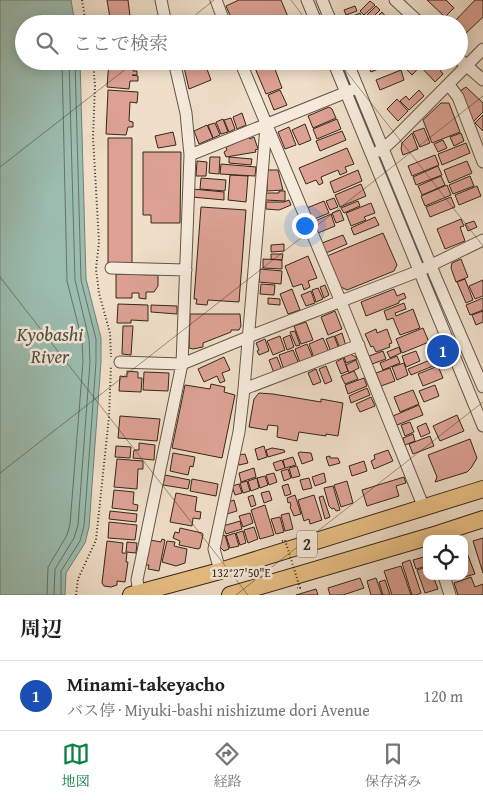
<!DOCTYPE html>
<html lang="ja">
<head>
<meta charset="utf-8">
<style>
	:root { --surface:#fff; --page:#f2f2f2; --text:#222; --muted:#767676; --line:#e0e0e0; --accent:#0b8043 }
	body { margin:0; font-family:"Gentium Book Plus","Noto Serif JP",serif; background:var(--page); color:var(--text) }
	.controls { position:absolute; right:15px; bottom:15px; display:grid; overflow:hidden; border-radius:10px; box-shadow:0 2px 12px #0003 }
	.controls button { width:45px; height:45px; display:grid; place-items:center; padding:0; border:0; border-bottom:1px solid var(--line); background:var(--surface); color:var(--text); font:25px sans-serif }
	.you { position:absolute; left:304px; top:225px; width:18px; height:18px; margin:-12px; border:4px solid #fff; border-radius:50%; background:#1a73e8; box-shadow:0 0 0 8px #1a73e833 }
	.badge { display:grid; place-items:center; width:32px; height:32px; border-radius:50%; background:var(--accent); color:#fff; font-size:16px; font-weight:700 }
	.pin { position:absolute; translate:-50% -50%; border:2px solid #fff; box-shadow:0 1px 5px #0006 }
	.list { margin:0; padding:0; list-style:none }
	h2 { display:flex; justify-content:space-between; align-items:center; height:65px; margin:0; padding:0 20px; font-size:21px }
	h2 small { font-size:16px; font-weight:400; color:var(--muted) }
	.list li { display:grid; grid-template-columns:32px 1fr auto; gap:15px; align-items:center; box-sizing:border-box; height:70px; padding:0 20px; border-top:1px solid var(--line) }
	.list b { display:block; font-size:19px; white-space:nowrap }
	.list p { margin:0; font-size:16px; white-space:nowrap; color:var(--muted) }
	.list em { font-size:16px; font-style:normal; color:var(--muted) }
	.icon { flex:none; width:28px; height:28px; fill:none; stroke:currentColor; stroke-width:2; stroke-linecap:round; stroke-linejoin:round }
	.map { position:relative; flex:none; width:483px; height:595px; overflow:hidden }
	.search { position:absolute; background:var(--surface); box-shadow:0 2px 12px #0003; left:15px; right:15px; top:15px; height:55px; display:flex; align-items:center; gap:12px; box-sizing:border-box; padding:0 18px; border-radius:28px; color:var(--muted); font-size:19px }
	.sheet { height:135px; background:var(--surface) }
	nav { display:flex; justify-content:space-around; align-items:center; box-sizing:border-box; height:70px; border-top:1px solid var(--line); background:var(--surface); font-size:14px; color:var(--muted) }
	nav a { display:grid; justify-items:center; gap:2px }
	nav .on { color:var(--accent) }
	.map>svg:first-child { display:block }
</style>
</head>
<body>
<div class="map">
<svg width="483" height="595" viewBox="0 0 483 595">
	<rect width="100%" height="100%" fill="#efdec8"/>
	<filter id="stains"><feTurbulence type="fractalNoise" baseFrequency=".004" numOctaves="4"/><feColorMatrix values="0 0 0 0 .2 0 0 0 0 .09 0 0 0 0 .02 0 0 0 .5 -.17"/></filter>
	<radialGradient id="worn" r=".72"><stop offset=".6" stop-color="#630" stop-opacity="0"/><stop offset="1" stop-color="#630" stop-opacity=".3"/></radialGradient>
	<path fill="#9bbdb0" stroke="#738174" d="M 0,0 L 71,0 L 75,24 L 24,24 L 24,61 L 80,61 L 86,279 L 101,338 L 101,362 L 89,527 L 85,543 L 66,573 L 65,595 L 0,595 Z"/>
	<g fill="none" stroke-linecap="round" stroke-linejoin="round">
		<path stroke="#687264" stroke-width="1" d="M 47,595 L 48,567 L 67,535 L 70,524 L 83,362 L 82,340 L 67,281 L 62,61
			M 54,595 L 55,569 L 74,538 L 78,525 L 90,362 L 89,339 L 75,280 L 69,61
			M 61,595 L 61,571 L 80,541 L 84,526 L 96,362 L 96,339 L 81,280 L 75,61"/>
	</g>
	<path fill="#dca193" stroke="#362819" d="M 107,0 L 128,0 L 131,24 L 111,24 Z
		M 239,0 L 281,0 L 291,24 L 234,24 L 226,6 Z
		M 427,0 L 446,0 L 454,8 L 445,17 Z
		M 475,0 L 483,0 L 483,17 L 465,34 L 459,28 L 459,24 L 454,22 Z
		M 370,1 L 375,5 L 364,15 L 360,11 Z
		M 355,6 L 357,11 L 346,15 L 344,10 Z
		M 376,6 L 380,10 L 369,21 L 365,17 Z
		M 382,12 L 386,17 L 379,24 L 370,24 Z
		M 360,13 L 362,18 L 350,23 L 348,18 Z
		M 109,61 L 146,61 L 145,69 L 133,68 L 133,71 L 137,71 L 137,75 L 132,75 L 138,76 L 138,81 L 130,81 L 129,89 L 107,87 Z
		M 188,61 L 204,61 L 211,80 L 189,89 L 183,63 Z
		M 252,61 L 272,61 L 282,88 L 266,94 Z
		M 378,61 L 392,61 L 393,63 L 371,72 L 368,65 Z
		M 410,61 L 425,61 L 412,75 L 404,67 Z
		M 429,61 L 432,63 L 435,61 L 442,68 L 440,70 L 443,74 L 435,82 L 422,68 Z
		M 401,70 L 404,80 L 380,90 L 376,80 Z
		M 466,87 L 483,103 L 483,112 L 473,122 L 460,91 Z
		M 108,90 L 138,92 L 137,103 L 130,102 L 129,121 L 133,122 L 133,127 L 128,127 L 126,135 L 106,134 Z
		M 280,90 L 287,105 L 274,110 L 268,95 Z
		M 419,90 L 424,96 L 409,110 L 400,101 L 406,96 L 409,100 Z
		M 397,99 L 408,111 L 398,121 L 387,109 Z
		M 441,103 L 449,103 L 460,132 L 432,143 L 423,120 Z
		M 329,107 L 332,109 L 336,118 L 313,128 L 308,116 Z
		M 242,113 L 246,125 L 237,129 L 233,117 Z
		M 483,115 L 483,131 L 475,123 Z
		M 231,118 L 235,129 L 229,132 L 224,120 Z
		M 223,119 L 228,132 L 221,134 L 216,122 Z
		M 337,119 L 341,129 L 317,139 L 313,129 Z
		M 215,123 L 220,135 L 213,138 L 208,125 Z
		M 305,124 L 311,140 L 299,145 L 292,130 Z
		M 207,125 L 213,138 L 199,144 L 194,131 Z
		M 289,127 L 296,145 L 285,149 L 278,132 Z
		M 424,128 L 430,143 L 420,147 L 413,132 Z
		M 342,131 L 346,140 L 320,151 L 316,141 Z
		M 173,132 L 176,145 L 158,148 L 155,136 Z
		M 412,133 L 418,149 L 403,155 L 401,149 L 402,143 Z
		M 461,133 L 464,141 L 454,146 L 450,137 Z
		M 249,137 L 250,139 L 254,137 L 258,149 L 255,150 L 256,152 L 226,157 L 224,152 L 227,150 L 226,147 Z
		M 108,138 L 132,138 L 132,265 L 108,265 Z
		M 443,140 L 447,148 L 438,152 L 434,144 Z
		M 466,143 L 470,153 L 442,165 L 438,154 Z
		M 347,148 L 354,164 L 345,167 L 347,172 L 340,175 L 338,170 L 321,177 L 323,183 L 319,185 L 316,180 L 306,184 L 299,168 Z
		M 143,152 L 181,152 L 180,223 L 151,223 L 151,215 L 143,215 Z
		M 435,155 L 439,165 L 412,176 L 408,166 Z
		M 210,157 L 220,157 L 219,174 L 209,173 Z
		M 229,157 L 252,159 L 251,165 L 229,163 Z
		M 197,161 L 207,162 L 206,176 L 196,176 Z
		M 467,161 L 472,173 L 449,183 L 444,170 Z
		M 221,164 L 256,167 L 255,176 L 220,174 Z
		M 438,166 L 442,175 L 416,185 L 413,177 Z
		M 267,170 L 278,170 L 283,190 L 267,191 Z
		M 358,170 L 362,181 L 334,193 L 330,182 Z
		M 230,175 L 248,176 L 246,202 L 228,200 Z
		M 441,176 L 445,185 L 422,195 L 418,186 Z
		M 470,176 L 474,186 L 453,194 L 449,185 Z
		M 201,178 L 226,180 L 225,191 L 200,189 Z
		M 361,184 L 366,196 L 340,207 L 335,195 Z
		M 447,185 L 451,195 L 425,206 L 421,196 Z
		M 477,186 L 481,196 L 459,205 L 455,195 Z
		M 193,189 L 224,192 L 224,200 L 192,197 Z
		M 279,191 L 285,191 L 285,201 L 265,200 L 266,193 L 279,193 Z
		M 451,197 L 455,207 L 430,217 L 426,207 Z
		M 334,198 L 338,207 L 330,210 L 326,201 Z
		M 289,200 L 291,205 L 279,210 L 266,209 L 266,202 L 284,202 Z
		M 324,201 L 329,213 L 312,220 L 307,208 Z
		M 358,201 L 360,206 L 344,213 L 341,208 Z
		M 371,203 L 375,213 L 364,217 L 366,220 L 351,226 L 346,213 Z
		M 201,207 L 246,210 L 239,302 L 208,300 L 207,305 L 196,304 L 197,299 L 194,299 Z
		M 340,210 L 344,220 L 336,223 L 332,213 Z
		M 331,214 L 335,226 L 318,233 L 313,222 Z
		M 375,217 L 379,225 L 354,235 L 351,228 Z
		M 461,219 L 464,226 L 460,227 L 465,241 L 445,249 L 437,229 Z
		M 474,221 L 477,227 L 468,231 L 465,224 Z
		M 383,233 L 397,265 L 394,271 L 347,290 L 339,286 L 327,256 Z
		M 343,235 L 347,244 L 326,253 L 322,243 Z
		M 284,244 L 284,251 L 271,252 L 271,245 Z
		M 271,254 L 283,254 L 282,260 L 271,259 Z
		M 308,256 L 317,278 L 308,281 L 310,287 L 304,290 L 302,284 L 293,287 L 285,266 Z
		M 263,259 L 282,260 L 282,269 L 263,268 Z
		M 461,259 L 468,277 L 456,282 L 451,268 L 452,263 Z
		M 260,269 L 282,271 L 281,284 L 259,282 Z
		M 116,274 L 158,275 L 158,286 L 154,292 L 146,292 L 146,299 L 139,298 L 139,293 L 132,293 L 132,298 L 116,298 Z
		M 465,279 L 473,300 L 466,303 L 457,282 Z
		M 483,280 L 483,296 L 475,299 L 469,286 Z
		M 261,284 L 275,285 L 274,295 L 260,294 Z
		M 325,285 L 329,295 L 324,298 L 320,287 Z
		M 318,288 L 323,299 L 316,302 L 312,290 Z
		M 292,289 L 300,310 L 288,314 L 280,294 Z
		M 394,289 L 397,296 L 404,293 L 406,298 L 399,301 L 399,303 L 366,316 L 361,302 Z
		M 311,291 L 315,303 L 306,306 L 301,295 Z
		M 268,298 L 280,299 L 280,305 L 268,304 Z
		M 483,298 L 483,310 L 470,315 L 466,305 Z
		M 404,303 L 406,309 L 395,313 L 396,316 L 413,309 L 420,328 L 400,335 L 393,318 L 387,320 L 384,311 Z
		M 118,304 L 148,305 L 148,321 L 131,320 L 131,323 L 117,323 Z
		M 151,305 L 177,306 L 177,314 L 151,312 Z
		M 335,311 L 342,329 L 328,335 L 321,317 Z
		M 483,311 L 483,322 L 476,325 L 472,315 Z
		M 190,314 L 240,314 L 241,326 L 239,330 L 231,330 L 231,332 L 203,343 L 203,347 L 193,349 L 189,348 Z
		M 306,322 L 313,340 L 301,344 L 294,326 Z
		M 123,326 L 133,326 L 131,355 L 122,354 Z
		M 423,328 L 429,342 L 402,353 L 396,339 Z
		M 376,329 L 377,333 L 387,329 L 392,343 L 389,344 L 390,347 L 376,352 L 373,346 L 371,347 L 365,334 Z
		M 295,331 L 300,345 L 296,346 L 290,332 Z
		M 342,333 L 346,346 L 340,348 L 335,336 Z
		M 290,335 L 294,347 L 287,350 L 283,338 Z
		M 280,336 L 285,350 L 273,355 L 267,341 Z
		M 334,336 L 339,349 L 331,352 L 326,339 Z
		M 323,338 L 329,352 L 314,358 L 309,344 Z
		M 265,339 L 269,351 L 259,355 L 257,351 L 259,350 L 256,343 Z
		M 307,344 L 313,358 L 300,363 L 295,349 Z
		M 399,347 L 401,353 L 390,358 L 387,352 Z
		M 293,350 L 299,364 L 284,370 L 279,355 Z
		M 383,351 L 386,359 L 372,364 L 369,356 Z
		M 416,351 L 420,361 L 406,367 L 402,356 Z
		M 350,354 L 356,357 L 357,359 L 346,363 L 344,357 Z
		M 397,356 L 400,363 L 383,370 L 380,363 Z
		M 224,357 L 230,370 L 222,373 L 225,381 L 220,383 L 217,376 L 204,382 L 198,369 Z
		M 277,357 L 282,370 L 274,373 L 269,360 Z
		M 343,358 L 348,371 L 341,374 L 336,362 Z
		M 435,358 L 438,364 L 411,375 L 408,369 Z
		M 356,360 L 359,368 L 349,373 L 346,365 Z
		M 404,363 L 408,375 L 397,380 L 392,367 Z
		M 326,366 L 332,381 L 325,384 L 319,369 Z
		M 438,366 L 443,378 L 423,386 L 418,374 Z
		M 390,368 L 395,381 L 381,386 L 376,373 Z
		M 316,369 L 321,382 L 313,385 L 308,373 Z
		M 127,371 L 138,372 L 138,378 L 142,378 L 141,392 L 119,391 L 120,376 L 127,377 Z
		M 354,371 L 358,379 L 345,384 L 341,376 Z
		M 144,372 L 169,373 L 168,391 L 143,390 Z
		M 364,378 L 367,386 L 348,394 L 345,385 Z
		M 211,384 L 225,387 L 224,392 L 235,395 L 222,458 L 172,448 L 185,385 L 210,389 Z
		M 435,385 L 439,396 L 424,402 L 419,391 Z
		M 367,388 L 370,395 L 351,403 L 349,396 Z
		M 413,390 L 419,404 L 400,412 L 394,397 Z
		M 259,393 L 273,394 L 321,402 L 321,399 L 343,403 L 338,436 L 326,434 L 326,436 L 299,432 L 297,441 L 277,437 L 278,426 L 268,425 L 267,430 L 249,427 L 254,399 Z
		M 371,397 L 375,406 L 360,412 L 356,404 Z
		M 419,405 L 423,415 L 397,425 L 393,416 Z
		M 457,415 L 464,431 L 440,441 L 433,426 Z
		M 120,416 L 160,419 L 157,441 L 118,438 Z
		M 410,422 L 414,432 L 405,436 L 401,425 Z
		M 426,423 L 430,433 L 421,437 L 417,427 Z
		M 413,434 L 415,441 L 405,445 L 403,438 Z
		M 430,436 L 434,446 L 413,454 L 409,444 Z
		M 470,439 L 477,458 L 471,468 L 467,472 L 435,482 L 437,477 L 428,455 Z
		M 139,443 L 155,445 L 154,460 L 133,458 L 134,450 L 139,450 Z
		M 116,446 L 131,447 L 130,458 L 115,457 Z
		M 264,446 L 267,457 L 258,460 L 255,449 Z
		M 272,448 L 284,450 L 285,452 L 268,457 L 266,450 Z
		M 388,450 L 393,461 L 374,469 L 371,461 L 375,459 L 374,455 Z
		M 300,452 L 311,453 L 313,460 L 302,464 L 298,453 Z
		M 173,453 L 195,457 L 193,467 L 190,466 L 188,475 L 170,471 Z
		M 245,454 L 248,463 L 239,465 L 238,461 L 239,455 Z
		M 330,456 L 330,458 L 338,458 L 340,463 L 329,466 L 326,457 Z
		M 293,457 L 296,465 L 285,468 L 283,460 Z
		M 117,459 L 143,461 L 143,469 L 138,469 L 137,489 L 114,487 Z
		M 282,460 L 285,468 L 276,471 L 273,463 Z
		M 364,461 L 367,471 L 352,476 L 349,466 Z
		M 297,466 L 300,476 L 292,478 L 289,468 Z
		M 254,468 L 256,477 L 241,482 L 239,473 Z
		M 288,469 L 291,478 L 284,481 L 281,471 Z
		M 274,473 L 277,482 L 269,485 L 266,475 Z
		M 324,473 L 326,482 L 315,486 L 312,477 Z
		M 165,475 L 190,480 L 188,489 L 163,485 Z
		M 265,476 L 268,485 L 260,488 L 257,478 Z
		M 404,477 L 406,483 L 396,486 L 399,496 L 367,506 L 362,490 Z
		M 257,478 L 259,488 L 251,491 L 248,481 Z
		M 309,478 L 312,488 L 303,490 L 300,480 Z
		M 192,479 L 218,484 L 216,496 L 190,491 Z
		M 247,481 L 250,491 L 243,493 L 240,483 Z
		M 347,481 L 353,503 L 341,507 L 334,485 Z
		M 239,484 L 242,493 L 235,495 L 232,486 Z
		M 288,484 L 291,494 L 285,496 L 282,486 Z
		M 333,486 L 340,510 L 336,511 L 334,508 L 332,509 L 329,506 L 324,488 Z
		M 114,490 L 134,492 L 133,504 L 138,505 L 137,511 L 112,508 Z
		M 269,491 L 272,500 L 264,503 L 261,493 Z
		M 176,493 L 197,497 L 195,511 L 201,512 L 200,519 L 193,518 L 192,526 L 170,522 Z
		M 253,495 L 256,505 L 251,507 L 248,497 Z
		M 295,495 L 301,514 L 294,516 L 290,507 L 291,506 L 290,502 L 288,503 L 287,498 Z
		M 314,495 L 322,520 L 310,524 L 309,519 L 304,521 L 298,500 Z
		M 323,496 L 330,517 L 325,519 L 319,497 Z
		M 234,500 L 237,511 L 227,514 L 229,502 Z
		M 265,505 L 274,535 L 260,539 L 251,510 Z
		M 110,511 L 137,514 L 136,522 L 109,519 Z
		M 250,513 L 253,523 L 243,527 L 239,516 Z
		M 289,513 L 293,529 L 285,531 L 281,515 Z
		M 280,517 L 284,532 L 276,534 L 271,519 Z
		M 240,521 L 242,529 L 226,534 L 223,526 Z
		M 109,522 L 137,525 L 135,540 L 108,538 Z
		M 254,527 L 258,539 L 248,543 L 244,530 Z
		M 180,528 L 202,533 L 203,535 L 200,548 L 198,549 L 179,545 L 180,541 L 173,538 L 175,532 L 179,533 Z
		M 243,531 L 246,543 L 240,545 L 236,533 Z
		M 235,533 L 239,546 L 230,548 L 226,536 Z
		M 225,535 L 229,549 L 224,551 L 218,545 L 219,537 Z
		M 483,538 L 483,573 L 473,541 Z
		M 162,539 L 165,540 L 159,571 L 148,569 L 149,565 L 145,565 L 150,540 L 161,542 Z
		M 107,541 L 123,543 L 122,553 L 127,553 L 126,562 L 128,562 L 125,582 L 117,581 L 117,585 L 111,587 L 104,586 L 102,583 Z
		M 167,541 L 175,542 L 174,546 L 187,549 L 185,563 L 176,566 L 162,562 Z
		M 127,542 L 137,543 L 136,553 L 126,552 Z
		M 464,545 L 475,574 L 454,580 L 452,576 L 464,576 Z
		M 427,556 L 427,566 L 416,569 L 413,560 Z
		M 410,560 L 421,593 L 416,595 L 412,595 L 402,563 Z
		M 401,566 L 411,595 L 392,595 L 384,571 Z
		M 427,567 L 427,576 L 433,576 L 438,589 L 425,593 L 417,570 Z
		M 471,577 L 475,587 L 483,584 L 483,595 L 458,595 L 454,583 Z
		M 360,578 L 364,588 L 343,595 L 330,595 L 328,588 Z
		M 376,578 L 382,595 L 371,595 L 367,581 Z
		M 385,580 L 390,595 L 383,595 L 379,582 Z
		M 316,589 L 318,595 L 296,595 Z"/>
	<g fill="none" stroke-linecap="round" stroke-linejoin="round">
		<g stroke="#645645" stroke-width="13">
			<path id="minor" d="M 161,0 L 166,24
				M 216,0 L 225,24
				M 307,0 L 317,24
				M 322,0 L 332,24
				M 395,0 L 421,24
				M 459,59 L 483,80
				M 240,61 L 341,302 L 424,508
				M 333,61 L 483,426
				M 347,61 L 436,278 L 483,387
				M 449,85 L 458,97 L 483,162
				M 379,151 L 383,149 L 395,138 L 483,49
				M 190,155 L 352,90
				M 111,268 L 186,270
				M 120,362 L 182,364 L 248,337 L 419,271 L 483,240
				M 244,389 L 359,345
				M 220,571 L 214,549 L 239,432 L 244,389 L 266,127
				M 444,576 L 450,595
				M 139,593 L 137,580 L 182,364 L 190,155 L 186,113 L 174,61"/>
		</g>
		<g stroke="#362819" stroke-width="18">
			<path id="highway" d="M 131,595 L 220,571 L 483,489
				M 230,595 L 431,536 L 483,519"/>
		</g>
		<path stroke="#362819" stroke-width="2" stroke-dasharray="1 2.5" stroke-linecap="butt" d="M 82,0 L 86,24
			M 93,61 L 95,86 L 93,137 L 99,242 L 96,269 L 99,293 L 110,333 L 111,357
			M 76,595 L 78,579 L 96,540 L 109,417 L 111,366"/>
		<use href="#minor" stroke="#f5eadb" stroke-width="11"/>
		<use href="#highway" stroke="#e8bf84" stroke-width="16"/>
		<path stroke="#362819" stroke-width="2" stroke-dasharray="1 2.5" stroke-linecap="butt" d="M 282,541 L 285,540 L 300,588 L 297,588"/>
	</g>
	<path fill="none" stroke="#362819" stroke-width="1" stroke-opacity="0.45" d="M 291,0 L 309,24M 184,24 L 214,0M 338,61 L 483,246M 0,167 L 136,61M 0,277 L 248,595M 0,473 L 483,96M 236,595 L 483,402"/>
	<g text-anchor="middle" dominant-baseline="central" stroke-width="5" stroke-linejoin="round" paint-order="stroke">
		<rect fill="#f5eadb" stroke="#6f6253" stroke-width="1" x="297" y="530.5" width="20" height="27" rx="4"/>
		<g font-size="16" font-weight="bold" fill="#362819">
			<text x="307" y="544">2</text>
		</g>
		<g font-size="19" font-style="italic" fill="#4f4d3f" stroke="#f5eadb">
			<text x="50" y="334">Kyobashi<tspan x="50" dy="22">River</tspan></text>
		</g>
	</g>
	<g font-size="12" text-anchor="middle" fill="#362819" stroke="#f5eadb" stroke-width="5" stroke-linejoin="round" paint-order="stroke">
		<text x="241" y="577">132°27'50"E</text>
	</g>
	<rect width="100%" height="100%" filter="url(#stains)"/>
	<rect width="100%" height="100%" fill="url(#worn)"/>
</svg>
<div class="controls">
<button><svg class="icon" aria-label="locate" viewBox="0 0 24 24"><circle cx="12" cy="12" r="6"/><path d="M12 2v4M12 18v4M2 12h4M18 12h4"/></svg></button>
</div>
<div class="you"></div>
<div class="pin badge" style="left:443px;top:351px;background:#1a4fb4">1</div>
<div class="search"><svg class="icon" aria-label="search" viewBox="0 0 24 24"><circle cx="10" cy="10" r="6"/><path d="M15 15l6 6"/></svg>ここで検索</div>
</div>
<section class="sheet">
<h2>周辺<small></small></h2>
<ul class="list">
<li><span class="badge" style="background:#1a4fb4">1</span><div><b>Minami-takeyacho</b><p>バス停 · Miyuki-bashi nishizume dori Avenue</p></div><em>120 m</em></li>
</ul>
</section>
<nav>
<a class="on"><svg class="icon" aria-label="map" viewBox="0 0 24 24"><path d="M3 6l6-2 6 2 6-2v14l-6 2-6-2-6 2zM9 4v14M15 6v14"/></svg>地図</a>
<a><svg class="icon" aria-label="directions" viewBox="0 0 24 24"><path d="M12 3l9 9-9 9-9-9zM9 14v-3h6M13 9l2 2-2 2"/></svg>経路</a>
<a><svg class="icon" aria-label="saved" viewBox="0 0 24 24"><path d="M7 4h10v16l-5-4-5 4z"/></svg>保存済み</a>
</nav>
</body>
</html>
